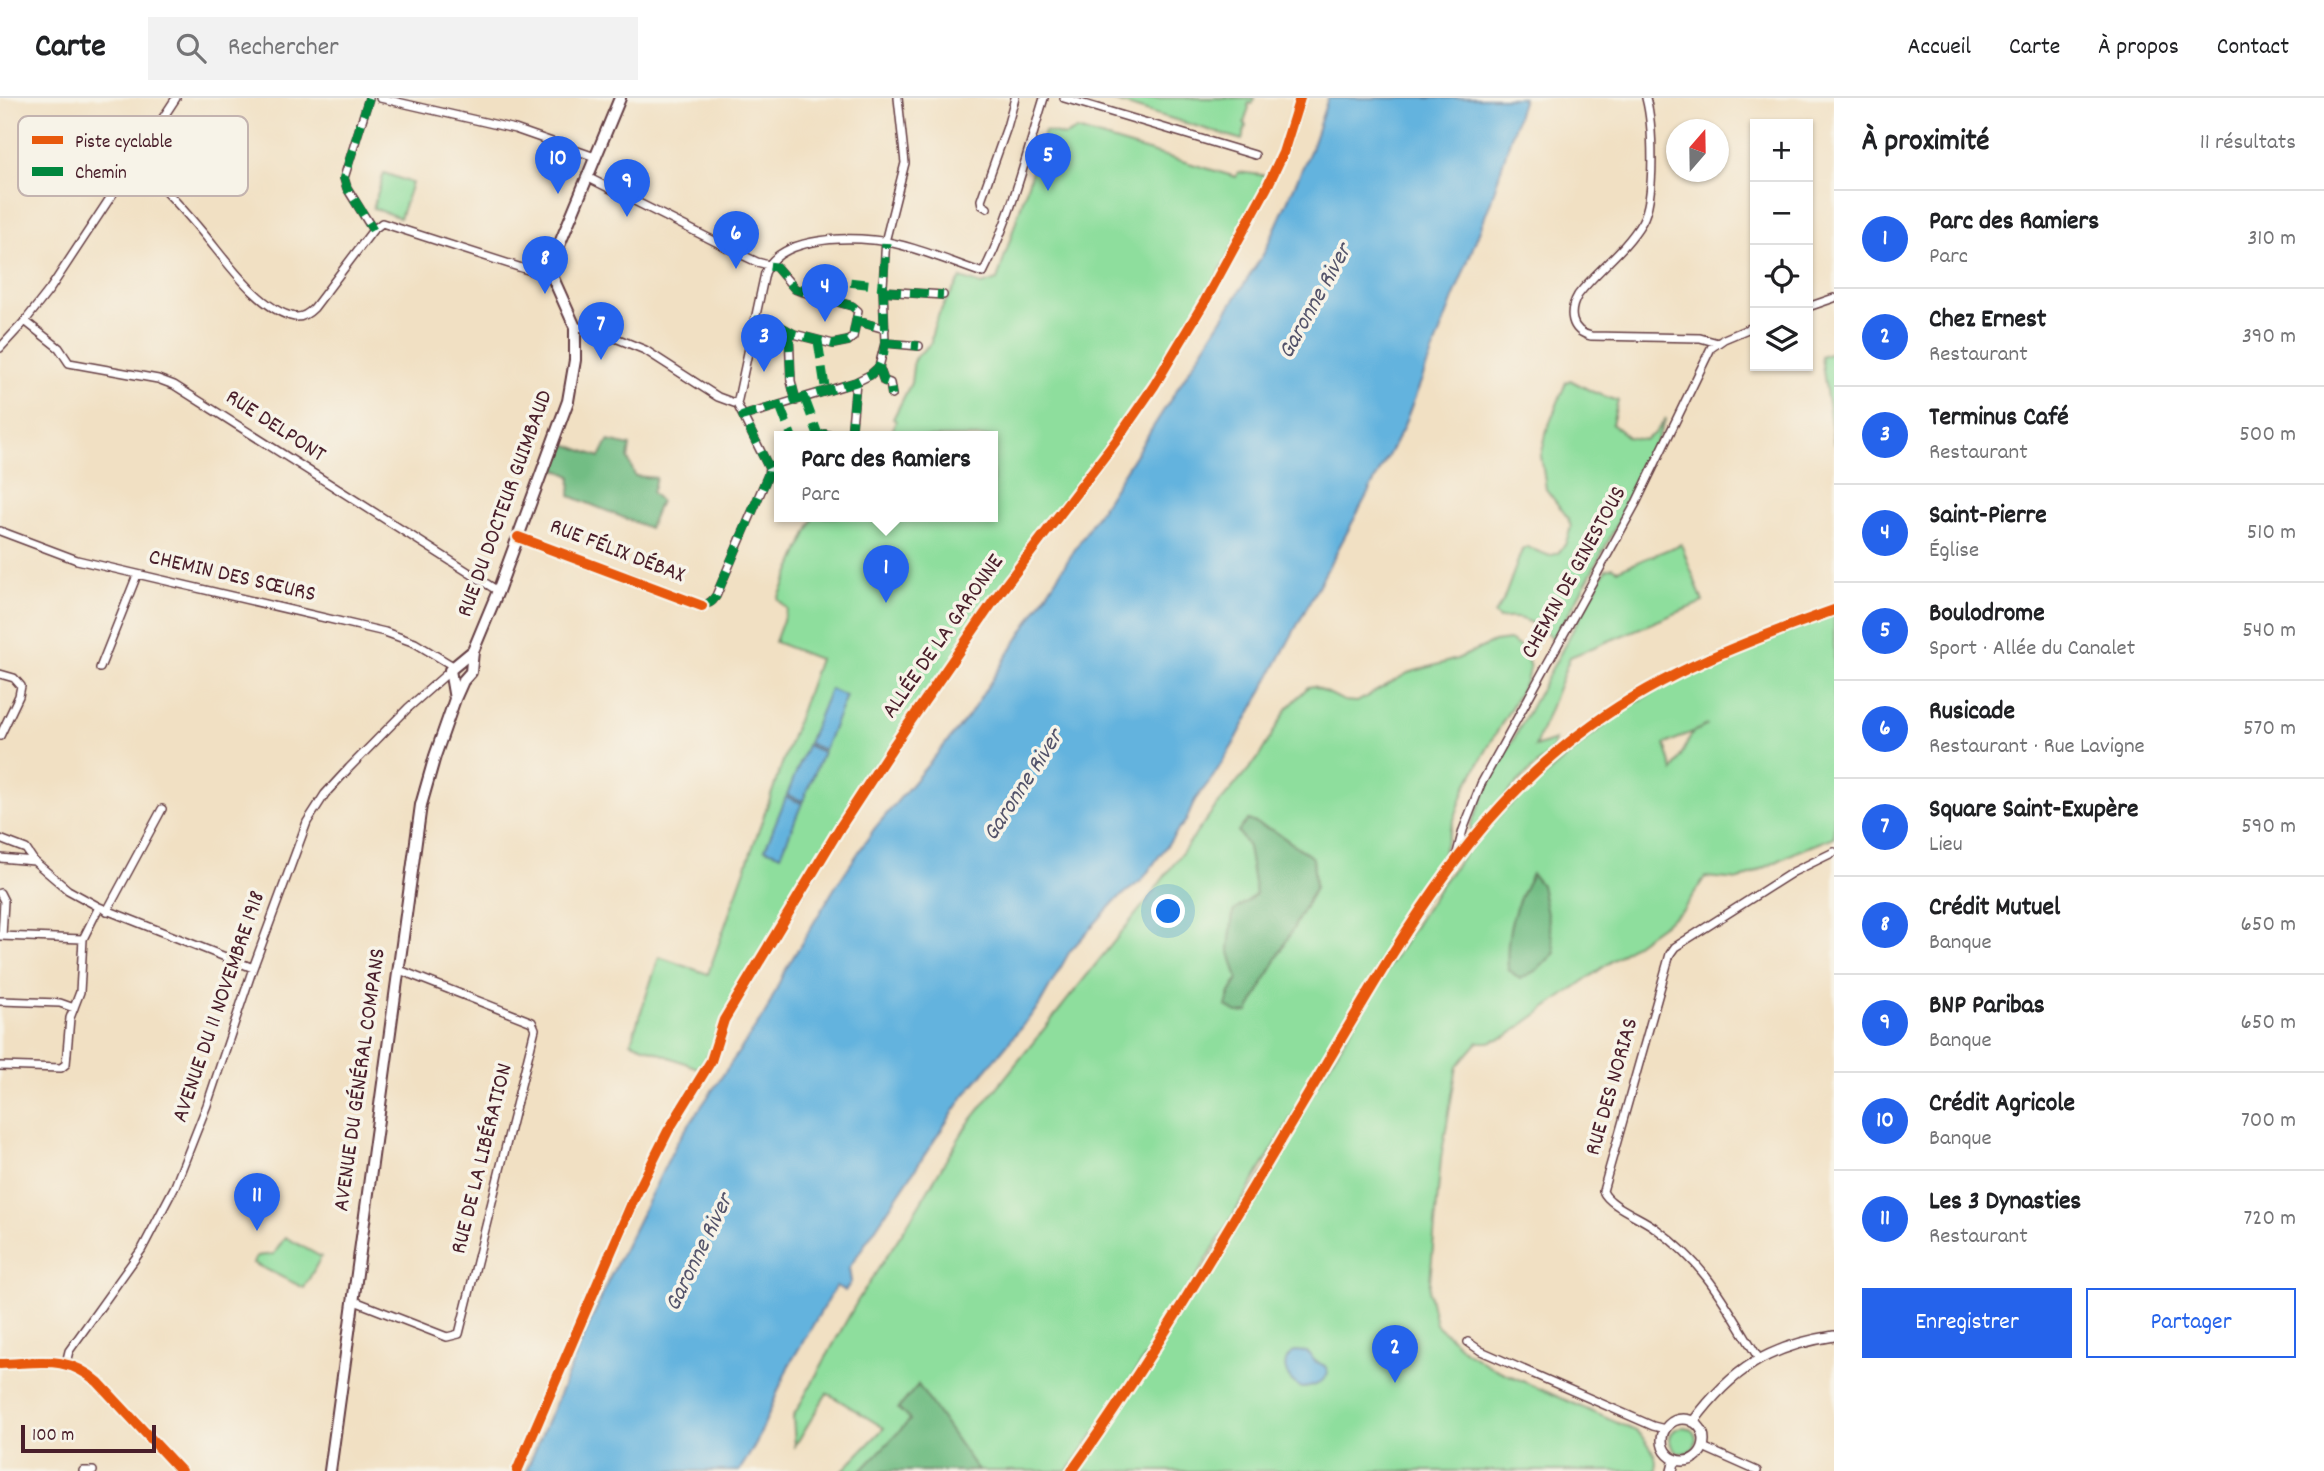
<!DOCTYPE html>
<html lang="fr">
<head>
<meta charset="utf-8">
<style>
	:root { --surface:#fff; --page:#f2f2f2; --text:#202124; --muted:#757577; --line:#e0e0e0; --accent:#2563eb }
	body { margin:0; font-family:Dekko,sans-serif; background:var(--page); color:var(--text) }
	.controls { position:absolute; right:21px; top:21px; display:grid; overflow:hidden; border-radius:0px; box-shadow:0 2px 5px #0004 }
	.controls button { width:63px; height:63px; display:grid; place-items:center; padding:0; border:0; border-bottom:2px solid var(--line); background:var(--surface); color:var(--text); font:35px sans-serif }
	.compass { position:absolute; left:1666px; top:21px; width:63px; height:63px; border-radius:50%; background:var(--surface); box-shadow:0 2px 5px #0004; rotate:20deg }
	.scale { position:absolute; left:21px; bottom:18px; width:135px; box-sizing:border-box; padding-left:7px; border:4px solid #4a1f2b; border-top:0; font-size:19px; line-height:24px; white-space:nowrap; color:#4a1f2b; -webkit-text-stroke:5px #f7f3e8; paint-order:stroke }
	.you { position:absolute; left:1169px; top:814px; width:24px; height:24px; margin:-18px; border:5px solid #fff; border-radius:50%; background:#1a73e8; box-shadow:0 0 0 10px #1a73e833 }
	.badge { display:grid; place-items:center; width:46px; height:46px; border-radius:50%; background:var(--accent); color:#fff; font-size:23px; font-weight:700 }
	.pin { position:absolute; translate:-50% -58px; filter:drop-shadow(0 2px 4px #0008) }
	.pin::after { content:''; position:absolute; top:37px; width:24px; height:21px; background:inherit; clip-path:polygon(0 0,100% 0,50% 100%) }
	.popup { position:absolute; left:774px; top:333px; width:224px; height:91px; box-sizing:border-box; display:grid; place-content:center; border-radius:0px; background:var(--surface); filter:drop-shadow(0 2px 5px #0005); font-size:23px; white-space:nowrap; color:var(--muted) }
	.popup b { font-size:26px; color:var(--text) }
	.popup::after { content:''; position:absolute; left:50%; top:100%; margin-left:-14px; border:14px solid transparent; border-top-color:var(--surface) }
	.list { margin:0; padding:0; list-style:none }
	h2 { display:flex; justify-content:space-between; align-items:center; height:91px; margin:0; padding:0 28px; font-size:30px }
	h2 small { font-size:23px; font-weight:400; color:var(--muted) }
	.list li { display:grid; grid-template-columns:46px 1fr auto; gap:21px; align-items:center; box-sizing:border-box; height:98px; padding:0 28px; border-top:2px solid var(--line) }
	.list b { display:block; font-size:26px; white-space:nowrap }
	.list p { margin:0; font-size:23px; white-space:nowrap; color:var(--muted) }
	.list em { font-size:23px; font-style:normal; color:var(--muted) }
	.actions { display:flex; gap:14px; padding:21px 28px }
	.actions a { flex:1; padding:16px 0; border:2px solid var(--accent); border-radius:0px; text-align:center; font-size:24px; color:var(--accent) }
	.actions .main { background:var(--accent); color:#fff }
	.icon { flex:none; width:38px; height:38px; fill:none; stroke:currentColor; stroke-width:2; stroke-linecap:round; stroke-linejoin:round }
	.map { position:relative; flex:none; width:1834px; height:1373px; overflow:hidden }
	header { display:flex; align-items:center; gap:42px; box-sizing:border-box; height:98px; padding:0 35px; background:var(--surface); border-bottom:2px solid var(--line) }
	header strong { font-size:33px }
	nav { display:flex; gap:38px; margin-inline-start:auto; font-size:24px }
	.search { width:490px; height:63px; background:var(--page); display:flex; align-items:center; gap:18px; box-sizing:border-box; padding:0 24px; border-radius:0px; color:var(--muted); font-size:26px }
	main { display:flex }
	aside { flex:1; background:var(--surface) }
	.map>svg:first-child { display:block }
</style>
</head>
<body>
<header>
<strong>Carte</strong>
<div class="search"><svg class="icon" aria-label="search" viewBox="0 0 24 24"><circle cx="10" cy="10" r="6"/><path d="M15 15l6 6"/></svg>Rechercher</div>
<nav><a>Accueil</a><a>Carte</a><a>À propos</a><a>Contact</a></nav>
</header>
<main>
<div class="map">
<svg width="1834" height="1373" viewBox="0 0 1834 1373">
	<rect width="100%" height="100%" fill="#f7f3e8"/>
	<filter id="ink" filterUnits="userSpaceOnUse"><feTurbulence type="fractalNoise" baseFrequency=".0143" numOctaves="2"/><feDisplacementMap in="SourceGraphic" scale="14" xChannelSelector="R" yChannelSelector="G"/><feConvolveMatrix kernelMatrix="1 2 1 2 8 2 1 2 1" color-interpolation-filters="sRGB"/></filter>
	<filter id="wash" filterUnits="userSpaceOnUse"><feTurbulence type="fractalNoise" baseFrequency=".00686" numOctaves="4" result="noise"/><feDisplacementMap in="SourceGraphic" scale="28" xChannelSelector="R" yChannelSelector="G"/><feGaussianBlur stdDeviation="1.57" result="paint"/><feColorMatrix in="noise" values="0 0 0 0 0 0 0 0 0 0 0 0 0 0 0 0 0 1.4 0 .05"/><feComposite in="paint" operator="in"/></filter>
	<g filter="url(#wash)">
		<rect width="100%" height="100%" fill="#f1e0c3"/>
		<path fill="#8ede9d" stroke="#6c7e64" stroke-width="2" fill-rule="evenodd" d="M 1103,0 L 1254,0 L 1252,6 L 1249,5 L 1248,8 L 1249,9 L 1244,25 L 1246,28 L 1242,42 Z
			M 1077,32 L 1236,79 L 1238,74 L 1270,78 L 1222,169 L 1152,289 L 987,510 L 841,728 L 700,971 L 631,944 L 659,859 L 708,876 L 819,561 L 775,544 L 787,511 L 778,501 L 814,419 L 993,419 L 993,339 L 890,339 L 896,323 L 893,321 L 911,285 L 914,261 L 931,245 C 932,221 948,200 961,180 L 982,187 L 997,182 L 1045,33 L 1065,38 Z
			M 384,75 L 412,85 L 400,120 L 373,110 Z
			M 1834,254 L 1834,347 L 1821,259 Z
			M 1570,282 L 1593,294 L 1618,303 L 1612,326 L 1628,339 L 1644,342 L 1655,335 L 1666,320 C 1635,397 1596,469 1554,541 C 1533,526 1525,516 1499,521 L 1494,516 L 1503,503 L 1522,452 L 1527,449 L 1550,458 L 1558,455 L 1565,447 L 1571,429 L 1568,420 L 1546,391 L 1541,358 L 1547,332 L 1566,284 Z
			M 1681,446 L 1703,504 L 1570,559 L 1535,649 L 1555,642 L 1552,653 L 1517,685 L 1478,731 L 1471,733 L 1471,726 L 1488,688 L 1606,471 L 1613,469 L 1618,472 Z
			M 1834,515 L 1834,739 L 1798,753 L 1740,782 L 1705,779 L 1683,812 L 1507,938 L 1489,944 L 1478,944 L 1457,968 L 1441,1060 L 1429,1194 L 1436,1226 L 1465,1253 L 1493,1270 L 1636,1333 C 1650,1346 1656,1354 1657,1373 L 1078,1373 L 1101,1341 L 1393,862 L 1441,787 L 1469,750 L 1501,715 L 1621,613 L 1697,569 ZM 1708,627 L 1693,634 L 1673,673 L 1665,646 Z
			M 1509,542 L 1524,551 L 1530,570 L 1526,583 L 1466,688 L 1444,750 L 1442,773 L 1387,860 L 1192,1186 L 1117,1303 L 1068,1373 L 978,1373 L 918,1287 L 911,1322 L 861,1373 L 842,1373 L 884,1330 L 827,1295 L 795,1348 L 793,1319 L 858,1202 L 907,1127 L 967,1027 L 1145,805 L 1215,710 L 1257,662 L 1287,611 L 1308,589 L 1314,588 L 1344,603 L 1357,604 L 1408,575 L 1457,561 L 1494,544 ZM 1248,722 L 1274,733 L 1313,760 L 1315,790 L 1262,884 L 1230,895 L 1238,881 L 1256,796 L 1248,749 L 1238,733 Z
			M 285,1139 L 321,1159 L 304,1190 L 253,1165 L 257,1158 L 274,1156 Z
			M1670 1342a13 13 0 1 1 26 0a13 13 0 1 1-26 0Z"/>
		<path fill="#72bd84" stroke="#5e6e58" stroke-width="2" d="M 608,343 L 630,348 L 628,361 L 635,378 L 656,380 L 652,395 L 660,403 L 649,430 L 570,398 L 571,378 L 553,370 L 560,344 L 600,359 Z
			M 1248,722 L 1274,733 L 1313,760 L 1315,790 L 1248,914 L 1237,915 L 1226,908 L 1230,895 L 1238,881 L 1229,851 L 1233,814 L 1256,796 L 1248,749 L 1238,733 Z
			M 1532,776 L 1541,787 L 1555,855 L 1537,872 L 1520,881 L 1508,871 C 1505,835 1514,808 1532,776 Z
			M 918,1287 L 978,1373 L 861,1373 L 910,1322 L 898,1311 Z"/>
		<path fill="#64b3de" stroke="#576984" stroke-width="2" d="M 1328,0 L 1523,0 L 1491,103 L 1403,330 L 1233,647 L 1213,679 L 1195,702 L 1186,723 L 1178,732 L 1142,782 L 1115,803 L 1070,853 L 1039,908 L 964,998 L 849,1170 L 851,1184 L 845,1193 L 836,1188 L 788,1269 L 756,1346 L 739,1373 L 526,1373 L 611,1177 L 677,1044 L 766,914 L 783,876 L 834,791 L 874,731 L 968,619 L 1264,155 L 1311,51 Z
			M 830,591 L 846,598 L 824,652 L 808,645 Z
			M 807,647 L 823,654 L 803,703 L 787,697 Z
			M 786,699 L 802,705 L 781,757 L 765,751 Z
			M 1295,1253 L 1307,1254 L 1315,1263 L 1325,1268 L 1328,1276 C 1321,1286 1314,1289 1302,1290 C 1287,1283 1277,1264 1295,1253 Z"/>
	</g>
	<g filter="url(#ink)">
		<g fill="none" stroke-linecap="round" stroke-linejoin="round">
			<g stroke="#633c42" stroke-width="10">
				<path id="minor" d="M 369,0 L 344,80 L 347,90 L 373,132
					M 380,0 L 515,31 L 595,59
					M 1064,0 L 1255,57
					M 1646,0 C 1653,26 1656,100 1642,124 C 1625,153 1598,171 1578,197 C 1568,214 1570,233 1591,238 L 1700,240 L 1718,245
					M 135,65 C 158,83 184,112 203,135 C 225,161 260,213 295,219 C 303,220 309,215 314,210 L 373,132 L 382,125 L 553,180
					M 587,79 L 738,155 L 757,164 L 776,169 L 795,191 L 800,193 L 852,208 L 858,213 L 853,239 L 848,243 L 833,246 L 794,236 L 778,227 L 754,222
					M 987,110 L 982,107 L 981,102 L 1007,29 L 1015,0
					M 883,193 L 943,197
					M 1808,209 L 1834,200
					M 25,223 L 59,250 L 69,265 L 158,281 L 174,287 L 498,493
					M 857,223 L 885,231
					M 575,229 L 591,230 L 645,252 L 718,299 L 737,306
					M 789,234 L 791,283 L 796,303
					M 885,245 L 919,248
					M 0,250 L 25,223 L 50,191 L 176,0
					M 879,269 L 884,283 L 890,285 L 892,297
					M 743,318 L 856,284 L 870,277 L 879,269 L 885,245 L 883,188 L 886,140 L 905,65 L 898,0
					M 822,339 L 825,336 L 834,339
					M 851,339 L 856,284
					M 769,370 L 737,306 L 765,175 C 778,140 841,139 873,142 C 908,145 950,164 983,175 C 1011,120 1026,58 1044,0
					M 769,370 L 779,365
					M 0,433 L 77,462 L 385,534 L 415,545 L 453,568
					M 518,439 L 696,507 C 705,508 711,506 716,498 L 768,377 L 769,370
					M 100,570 L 137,477
					M 0,576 L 14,580 L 21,588 L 19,598 L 0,638
					M 0,741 L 26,751 L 34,763
					M 0,760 L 34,763 L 68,792 L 99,809 L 253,870
					M 1455,763 L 1463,732 L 1481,686 L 1636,405 L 1711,250 L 1724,241 L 1755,228
					M 0,795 L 4,803 L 2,838
					M 107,813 L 162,711
					M 0,838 L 83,841
					M 0,903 L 60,905 L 74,910
					M 0,968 L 61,970 L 66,966 L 70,920 L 80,894 L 83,841 L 99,809
					M 352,1202 L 447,1239 L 459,1236 L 535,931 L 532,924 L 397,871
					M 1468,1244 L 1481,1253 L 1653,1328 L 1665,1331
					M 1759,1261 C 1726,1208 1708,1168 1655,1130 C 1641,1119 1609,1108 1603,1093 L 1670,856 L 1675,849 L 1793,774 L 1834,754
					M 66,1265 L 69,1253 L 142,1151 L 175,1088 L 207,1007 L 253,870 L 307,724 L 325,696 L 349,670 L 408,610 L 450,573
					M 1703,1349 L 1757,1373
					M 83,1373 L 93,1373"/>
			</g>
			<g stroke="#633c42" stroke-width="12">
				<path id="tertiary" d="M 0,1266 C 39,1265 66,1256 98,1284 L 181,1373
					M1662 1342a21 21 0 1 1 42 0a21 21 0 1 1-42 0Z
					M 1693,1324 C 1732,1271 1769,1248 1834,1238
					M 1672,1373 L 1675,1361"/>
			</g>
			<g stroke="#633c42" stroke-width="14">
				<path id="secondary" d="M 455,601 L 450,572 L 473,553
					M 330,1373 L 421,707 L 435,658 L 455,601 L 463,583 L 471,574 L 473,553 L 498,493 L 568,303 L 575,262 L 575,229 L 553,180 L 553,162 L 620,0"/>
			</g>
			<use href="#minor" stroke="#fff" stroke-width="7"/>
			<use href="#tertiary" stroke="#fff" stroke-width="9"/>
			<use href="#secondary" stroke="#fff" stroke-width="10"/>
			<path stroke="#00873e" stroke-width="9" stroke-dasharray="18 9" stroke-linecap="butt" d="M 369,0 L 344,80 L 347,90 L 373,132
				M 800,193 L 814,183 L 821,181 L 883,188
				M 883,193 L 943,197
				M 754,222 L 778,227 L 794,236 L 833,246 L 848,243 L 853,239 L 858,213 L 852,208 L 795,191 L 776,169 L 768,168
				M 857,223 L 885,231
				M 789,234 L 791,283 L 796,303
				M 818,243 L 826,295
				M 885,245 L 919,248
				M 879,269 L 884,283 L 890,285 L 892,297
				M 805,301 L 819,339
				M 780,308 L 792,339
				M 822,339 L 825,336 L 834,339
				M 851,339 L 856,284
				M 769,370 L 743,318 L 856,284 L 870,277 L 879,269 L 883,260 L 885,245 L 883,188 L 886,145
				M 702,508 L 711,504 L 716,498 L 768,377 L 769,370"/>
			<g stroke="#f7f3e8" stroke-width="15">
				<path id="cycleway" d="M 518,439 L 702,508
					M 0,1266 C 39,1265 66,1256 98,1284 L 181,1373
					M 517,1373 L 632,1105 L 668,1033 L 711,963 L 724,922 L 841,728 L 892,650 L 995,501 L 1116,343 L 1154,288 L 1205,203 L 1267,89 L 1283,55 L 1300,0
					M 1072,1373 C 1158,1252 1233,1123 1309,995 C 1390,860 1462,720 1593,626 C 1666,573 1750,542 1834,512"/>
			</g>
			<use href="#cycleway" stroke="#e8590c" stroke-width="10"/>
		</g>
	</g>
	<g text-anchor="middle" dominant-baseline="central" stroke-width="7" stroke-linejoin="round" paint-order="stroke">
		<g font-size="23" fill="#4a1f2b" stroke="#f7f3e8">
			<text transform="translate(275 329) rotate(33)">RUE DELPONT</text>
			<text transform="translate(506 406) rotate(-70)">RUE DU DOCTEUR GUIMBAUD</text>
			<text transform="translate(617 454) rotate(21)">RUE FÉLIX DÉBAX</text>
			<text transform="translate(1575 475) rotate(-61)">CHEMIN DE GINESTOUS</text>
			<text transform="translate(232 479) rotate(13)">CHEMIN DES SŒURS</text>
			<text transform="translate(944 539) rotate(-55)">ALLÉE DE LA GARONNE</text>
			<text transform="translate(220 909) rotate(-71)">AVENUE DU 11 NOVEMBRE 1918</text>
			<text transform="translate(361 982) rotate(-82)">AVENUE DU GÉNÉRAL COMPANS</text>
			<text transform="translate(1613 989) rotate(-74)">RUE DES NORIAS</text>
			<text transform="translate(483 1061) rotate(-76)">RUE DE LA LIBÉRATION</text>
		</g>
		<g font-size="24" font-style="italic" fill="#53536a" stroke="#f7f3e8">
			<text transform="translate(1316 204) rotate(-61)">Garonne River</text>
			<text transform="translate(1024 688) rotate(-57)">Garonne River</text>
			<text transform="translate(700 1155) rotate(-64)">Garonne River</text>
		</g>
	</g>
	<rect x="18" y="18" width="230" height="80" rx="10" fill="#f7f3e8" stroke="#c3b3af" stroke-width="2"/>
	<rect x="32" y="38" width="31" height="8" fill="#e8590c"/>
	<rect x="32" y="69" width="31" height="9" fill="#00873e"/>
	<g font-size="19" fill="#4a1f2b">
		<text x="75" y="49">Piste cyclable</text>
		<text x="75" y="80">Chemin</text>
	</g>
</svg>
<div class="controls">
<button>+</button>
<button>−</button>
<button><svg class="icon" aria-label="locate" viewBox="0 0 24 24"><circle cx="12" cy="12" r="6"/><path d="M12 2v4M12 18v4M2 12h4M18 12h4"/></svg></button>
<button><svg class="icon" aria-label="layers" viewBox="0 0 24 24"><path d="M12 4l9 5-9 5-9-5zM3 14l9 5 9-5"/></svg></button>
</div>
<svg class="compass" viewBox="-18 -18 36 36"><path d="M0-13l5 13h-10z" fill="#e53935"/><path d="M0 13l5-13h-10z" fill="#757577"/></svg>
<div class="scale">100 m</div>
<div class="you"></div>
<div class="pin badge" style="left:886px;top:505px">1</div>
<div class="popup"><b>Parc des Ramiers</b>Parc</div>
<div class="pin badge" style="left:1395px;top:1285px">2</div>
<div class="pin badge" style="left:764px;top:274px">3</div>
<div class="pin badge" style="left:825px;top:224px">4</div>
<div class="pin badge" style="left:1048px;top:93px">5</div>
<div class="pin badge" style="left:736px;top:171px">6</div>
<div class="pin badge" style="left:601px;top:262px">7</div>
<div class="pin badge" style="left:545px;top:196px">8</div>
<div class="pin badge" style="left:627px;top:119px">9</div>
<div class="pin badge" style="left:558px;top:96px">10</div>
<div class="pin badge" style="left:257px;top:1133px">11</div>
</div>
<aside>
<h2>À proximité<small>11 résultats</small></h2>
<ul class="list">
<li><span class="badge">1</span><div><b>Parc des Ramiers</b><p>Parc</p></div><em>310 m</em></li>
<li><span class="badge">2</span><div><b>Chez Ernest</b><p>Restaurant</p></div><em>390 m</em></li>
<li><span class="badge">3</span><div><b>Terminus Café</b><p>Restaurant</p></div><em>500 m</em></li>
<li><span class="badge">4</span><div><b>Saint-Pierre</b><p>Église</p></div><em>510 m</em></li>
<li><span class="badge">5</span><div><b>Boulodrome</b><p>Sport · Allée du Canalet</p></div><em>540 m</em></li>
<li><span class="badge">6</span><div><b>Rusicade</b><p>Restaurant · Rue Lavigne</p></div><em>570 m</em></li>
<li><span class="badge">7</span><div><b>Square Saint-Exupère</b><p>Lieu</p></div><em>590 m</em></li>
<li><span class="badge">8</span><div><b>Crédit Mutuel</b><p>Banque</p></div><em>650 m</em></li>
<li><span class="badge">9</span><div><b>BNP Paribas</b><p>Banque</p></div><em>650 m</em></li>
<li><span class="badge">10</span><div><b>Crédit Agricole</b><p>Banque</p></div><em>700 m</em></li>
<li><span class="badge">11</span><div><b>Les 3 Dynasties</b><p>Restaurant</p></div><em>720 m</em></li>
</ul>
<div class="actions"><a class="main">Enregistrer</a><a>Partager</a></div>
</aside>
</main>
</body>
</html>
